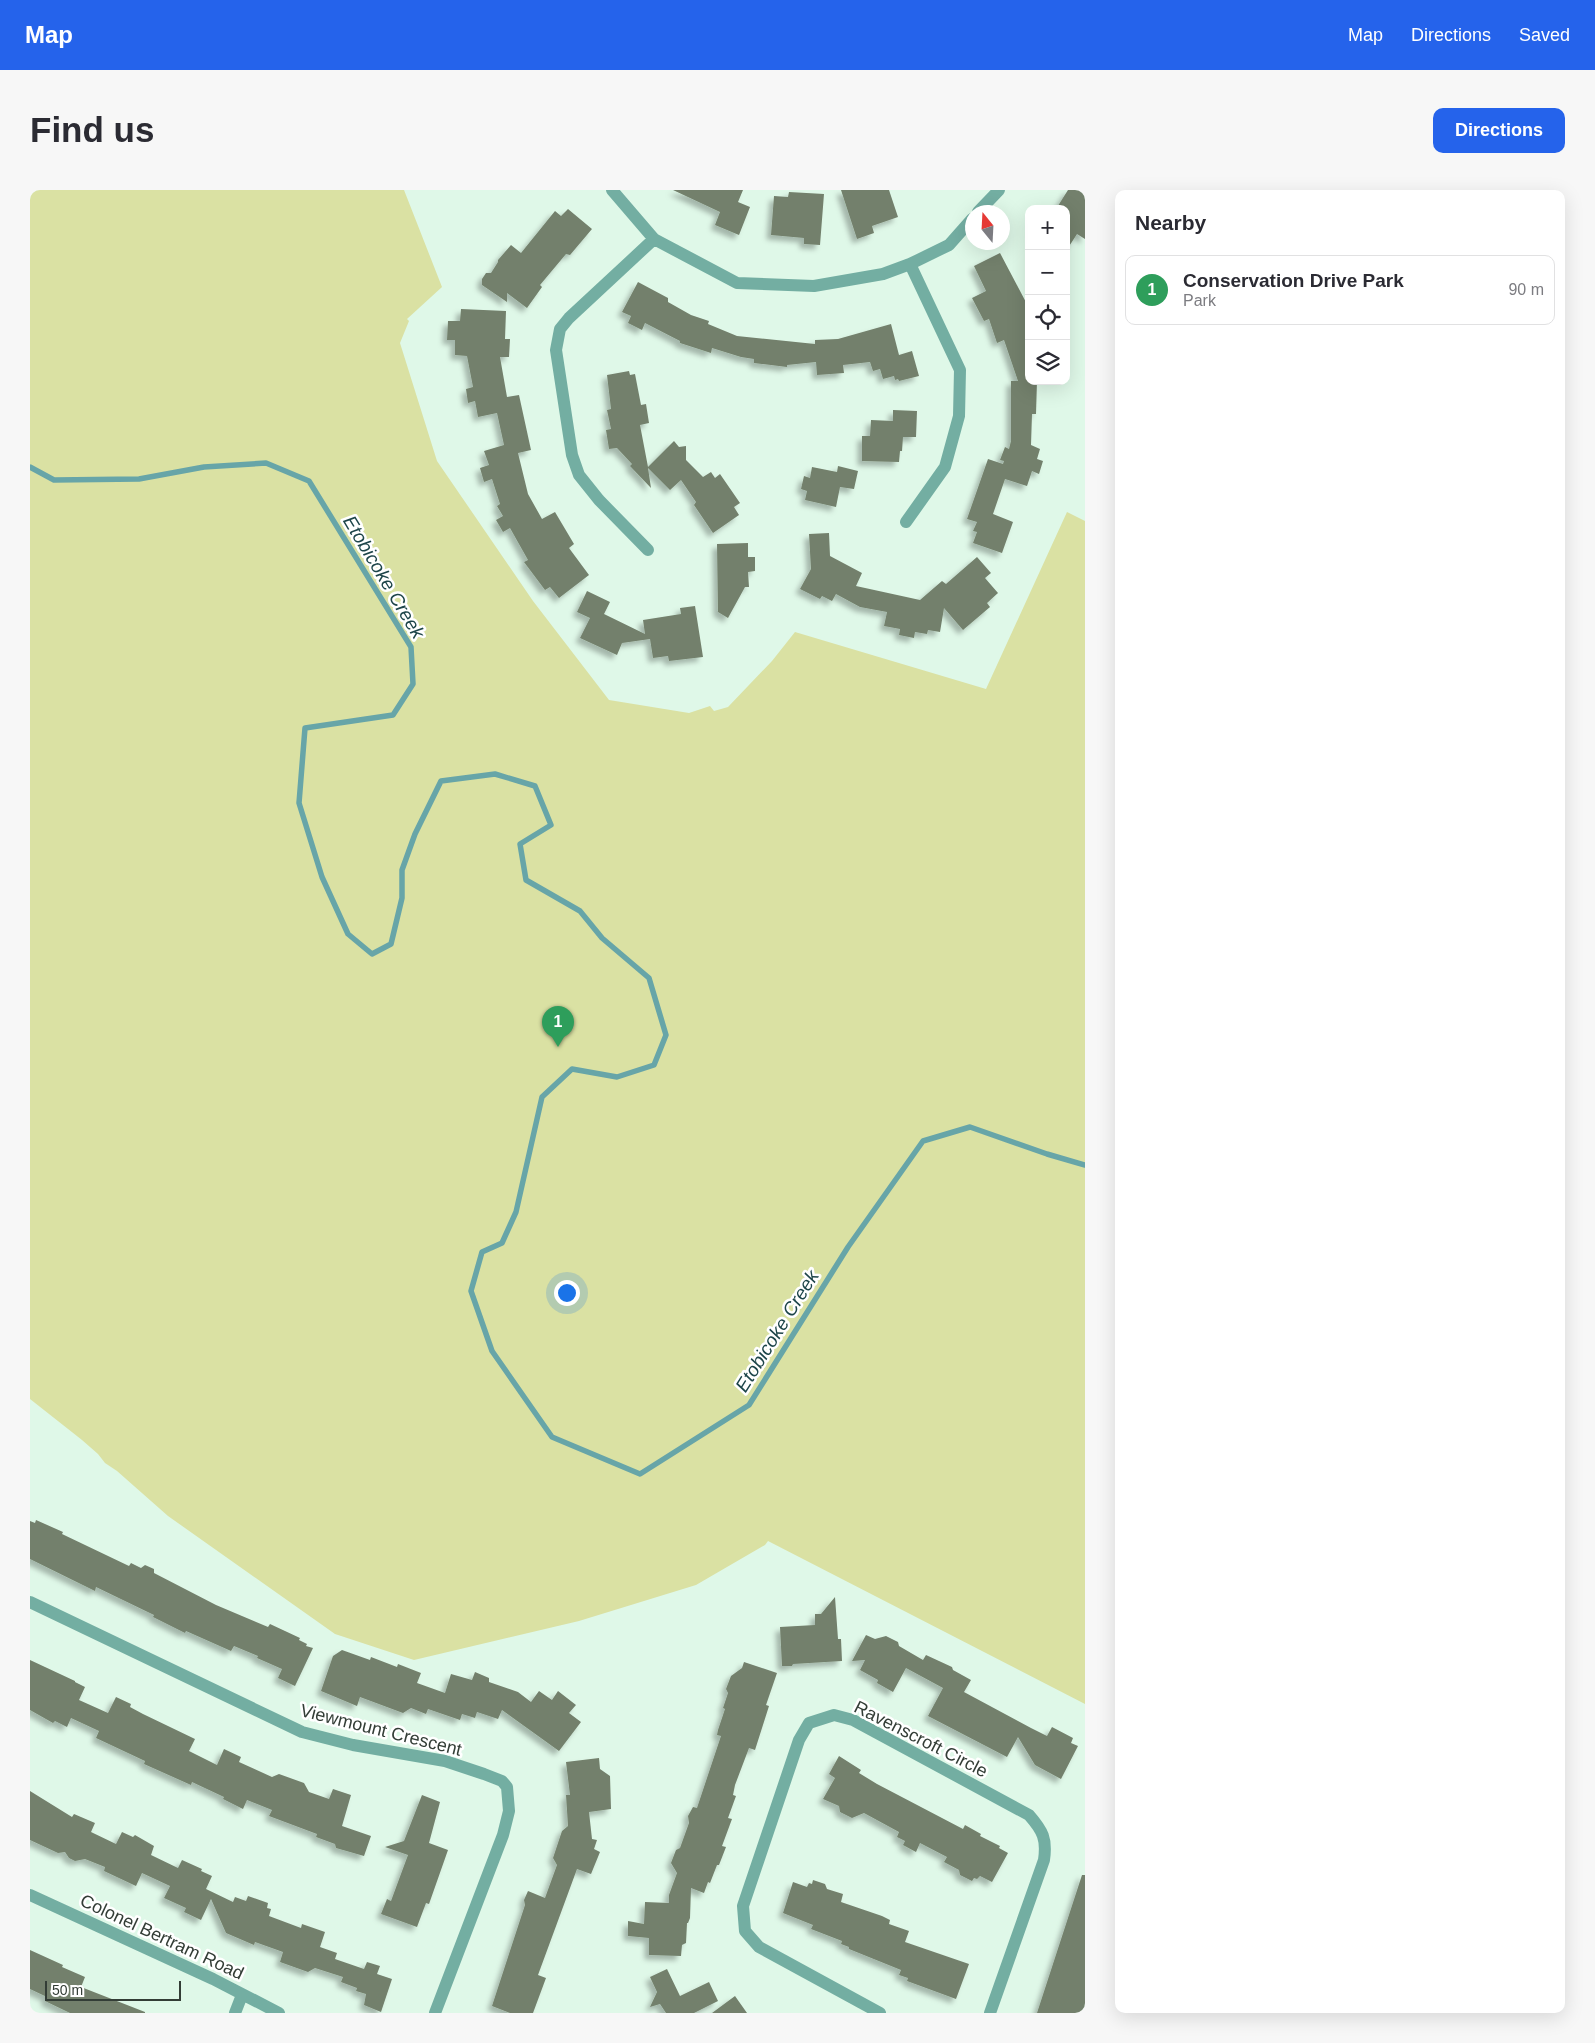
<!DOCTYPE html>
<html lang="en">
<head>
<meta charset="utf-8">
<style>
	:root { --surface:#fff; --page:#f7f7f7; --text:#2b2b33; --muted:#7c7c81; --line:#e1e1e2; --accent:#2563eb }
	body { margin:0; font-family:Arial,sans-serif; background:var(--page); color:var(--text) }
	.controls { position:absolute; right:15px; top:15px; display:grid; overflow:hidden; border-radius:10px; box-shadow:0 5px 20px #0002 }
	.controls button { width:45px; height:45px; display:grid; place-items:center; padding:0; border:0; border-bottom:1px solid var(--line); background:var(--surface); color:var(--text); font:25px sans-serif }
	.compass { position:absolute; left:935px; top:15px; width:45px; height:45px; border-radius:50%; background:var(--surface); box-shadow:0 5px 20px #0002; rotate:342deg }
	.scale { position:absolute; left:15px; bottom:12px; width:136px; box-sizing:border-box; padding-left:5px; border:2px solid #333d36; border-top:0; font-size:14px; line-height:18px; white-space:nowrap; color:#333d36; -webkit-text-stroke:4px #fff; paint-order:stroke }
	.you { position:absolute; left:536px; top:1102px; width:18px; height:18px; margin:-12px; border:4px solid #fff; border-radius:50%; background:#1a73e8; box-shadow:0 0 0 8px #1a73e833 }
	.badge { display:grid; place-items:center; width:32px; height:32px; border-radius:50%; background:var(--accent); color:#fff; font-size:16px; font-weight:700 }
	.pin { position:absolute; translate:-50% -41px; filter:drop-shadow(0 1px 2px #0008) }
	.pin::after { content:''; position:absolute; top:26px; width:18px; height:15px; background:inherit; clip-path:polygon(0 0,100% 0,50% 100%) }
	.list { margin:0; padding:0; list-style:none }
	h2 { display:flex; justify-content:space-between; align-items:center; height:65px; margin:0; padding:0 20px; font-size:21px }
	h2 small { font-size:16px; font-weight:400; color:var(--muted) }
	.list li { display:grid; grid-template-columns:32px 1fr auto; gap:15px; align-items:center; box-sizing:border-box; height:70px; margin:0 10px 10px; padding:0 10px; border:1px solid var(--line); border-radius:10px }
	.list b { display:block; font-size:19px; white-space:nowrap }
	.list p { margin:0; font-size:16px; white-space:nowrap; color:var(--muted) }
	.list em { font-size:16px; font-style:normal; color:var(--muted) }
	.icon { flex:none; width:28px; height:28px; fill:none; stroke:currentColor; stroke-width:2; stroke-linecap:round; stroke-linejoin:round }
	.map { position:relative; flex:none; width:1055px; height:1823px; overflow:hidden; border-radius:10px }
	header { display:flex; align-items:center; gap:30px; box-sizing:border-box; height:70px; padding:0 25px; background:var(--accent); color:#fff }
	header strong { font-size:24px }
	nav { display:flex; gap:28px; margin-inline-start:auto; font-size:18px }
	.intro { display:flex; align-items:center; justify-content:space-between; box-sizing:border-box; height:120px; padding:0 30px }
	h1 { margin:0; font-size:35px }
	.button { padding:12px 22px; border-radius:10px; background:var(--accent); color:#fff; font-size:18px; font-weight:700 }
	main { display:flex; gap:30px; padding:0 30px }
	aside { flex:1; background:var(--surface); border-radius:10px; box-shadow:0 5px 20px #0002 }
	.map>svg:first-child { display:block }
</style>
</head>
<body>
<header>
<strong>Map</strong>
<nav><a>Map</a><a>Directions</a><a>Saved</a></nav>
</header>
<div class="intro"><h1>Find us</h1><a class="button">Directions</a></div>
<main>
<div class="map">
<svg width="1055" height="1823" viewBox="0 0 1055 1823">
	<defs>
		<filter id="shadow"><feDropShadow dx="-4.5" dy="4.5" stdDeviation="2.5" flood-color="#0004"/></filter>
	</defs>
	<rect width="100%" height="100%" fill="#dff8e8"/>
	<path fill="#dae1a3" d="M 0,0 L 374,0 L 412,97 L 377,129 L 379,131 L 370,153 L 407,271 L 503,411 L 579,510 L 659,523 L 680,516 L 684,521 L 698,517 L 742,471 L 765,442 L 956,499 L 1037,322 L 1055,331 L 1055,1514 L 738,1351 L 735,1355 L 666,1395 L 549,1431 L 384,1470 L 305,1444 L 138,1326 L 87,1281 L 75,1273 L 68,1264 L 52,1250 L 0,1209 Z"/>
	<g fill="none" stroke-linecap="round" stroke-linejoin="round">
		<path stroke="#67a5a8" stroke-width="5.5" d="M 0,277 L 24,290 L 109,289 L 174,277 L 236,273 L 279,291 L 381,457 L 383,494 L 363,525 L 275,538 L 269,613 L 292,687 L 318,744 L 342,764 L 361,754 L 372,708 L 372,680 L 385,644 L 411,591 L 465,584 L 505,596 L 521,635 L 490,654 L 496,690 L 550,721 L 572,748 L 619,788 L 636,845 L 624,875 L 587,887 L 542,879 L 512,907 L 486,1022 L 472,1053 L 452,1062 L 441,1101 L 462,1161 L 522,1247 L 610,1284 L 719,1215 L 818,1057 L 893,951 L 940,937 L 1017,964 L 1055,975"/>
	</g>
	<path fill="#73806c" filter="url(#shadow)" d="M 643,0 L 713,0 L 708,12 L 720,17 L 709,45 L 685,35 L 690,22 Z
		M 811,0 L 859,0 L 868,27 L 842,36 L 844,43 L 827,49 Z
		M 1038,0 L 1055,0 L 1055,49 L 1047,44 L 1036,61 L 1036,19 L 1026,19 Z
		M 759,2 L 794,4 L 790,55 L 774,54 L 774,48 L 741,45 L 744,6 L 758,7 Z
		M 538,19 L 562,39 L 540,65 L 536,64 L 510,95 L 512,97 L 497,118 L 477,103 L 477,112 L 452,95 L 452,89 L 456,83 L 461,83 L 468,72 L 468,70 L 481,55 L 491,63 L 525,21 L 531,26 Z
		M 970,63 L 999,118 L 999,191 L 1007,191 L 1006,224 L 1002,224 L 1001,255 L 1010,259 L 1007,269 L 1013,271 L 1009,284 L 1002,281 L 997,296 L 975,289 L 963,324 L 983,332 L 972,363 L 943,353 L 947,342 L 943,341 L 947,332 L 937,329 L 958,269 L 973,274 L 974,271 L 970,270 L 975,257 L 979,259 L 981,251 L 981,191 L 988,191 L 974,150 L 967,153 L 959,129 L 954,131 L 942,108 L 956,101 L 944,76 Z
		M 608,92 L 638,108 L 638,112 L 661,125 L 679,131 L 678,134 L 707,146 L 785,154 L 785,150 L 808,149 L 861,134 L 869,165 L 882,161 L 889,186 L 869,191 L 868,189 L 865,190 L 864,186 L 853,189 L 850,179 L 843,181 L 840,172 L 813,175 L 814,183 L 787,185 L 786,172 L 757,175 L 757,177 L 724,173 L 724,169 L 711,167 L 682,158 L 681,163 L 650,153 L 650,151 L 615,133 L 612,140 L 598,133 L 601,126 L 592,122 Z
		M 431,119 L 476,121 L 475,149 L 480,149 L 479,167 L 470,167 L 477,207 L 489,205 L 501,260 L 488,263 L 498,304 L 512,329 L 525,322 L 544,354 L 539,358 L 559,385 L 529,408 L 520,397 L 515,400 L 494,372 L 498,370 L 480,338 L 473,342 L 466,330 L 473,326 L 467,316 L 470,314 L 462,289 L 454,292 L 450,278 L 459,275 L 454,261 L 474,255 L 467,223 L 448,227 L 445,211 L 438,213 L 436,199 L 443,197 L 437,166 L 425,165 L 425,150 L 417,150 L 418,131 L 430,131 Z
		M 599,181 L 600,185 L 605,184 L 611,215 L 616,214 L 619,233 L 610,235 L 618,277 L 644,251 L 649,257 L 656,256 L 656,270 L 673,287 L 681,282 L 685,288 L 690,284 L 710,313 L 704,317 L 709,325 L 683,343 L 664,315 L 666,312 L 651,290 L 640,300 L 618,278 L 621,298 L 600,276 L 602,274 L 587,258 L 579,259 L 576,240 L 581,239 L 577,220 L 581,219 L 577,185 Z
		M 863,220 L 887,221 L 886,247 L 873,247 L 872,261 L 870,261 L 869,272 L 832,271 L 832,246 L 840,246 L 841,230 L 863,231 Z
		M 808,276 L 828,281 L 824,299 L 810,297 L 806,317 L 775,310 L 777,301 L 771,299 L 774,286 L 780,288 L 782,277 L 807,282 Z
		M 799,343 L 800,366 L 832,383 L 826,396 L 890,410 L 912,391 L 916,394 L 947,367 L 961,383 L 955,388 L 968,403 L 957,413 L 960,417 L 933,440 L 914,418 L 910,442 L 898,440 L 897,444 L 885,442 L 884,448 L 869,445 L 870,439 L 854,436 L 857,422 L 830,417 L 806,404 L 802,411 L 792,406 L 790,409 L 770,399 L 781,379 L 779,344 Z
		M 718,353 L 718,367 L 725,367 L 725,381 L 718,382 L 719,397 L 715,397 L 698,428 L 688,422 L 687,354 Z
		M 557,401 L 580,412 L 574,424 L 615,444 L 613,430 L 651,424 L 650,418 L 665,416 L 673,467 L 639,471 L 638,466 L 623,468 L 620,449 L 592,453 L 587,465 L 550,448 L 560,428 L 547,422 Z
		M 6,1330 L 33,1342 L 32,1344 L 99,1376 L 101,1373 L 111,1378 L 115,1375 L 124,1379 L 124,1383 L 186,1415 L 238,1437 L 240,1434 L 270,1448 L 269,1450 L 277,1454 L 276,1456 L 283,1458 L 265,1496 L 248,1488 L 252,1479 L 227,1468 L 228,1466 L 204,1456 L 201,1461 L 156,1441 L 155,1443 L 123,1427 L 124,1425 L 66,1397 L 65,1401 L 0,1369 L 0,1331 L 5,1333 Z
		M 805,1407 L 808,1449 L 811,1449 L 812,1471 L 763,1474 L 762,1476 L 752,1476 L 750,1437 L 785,1435 L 785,1424 L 791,1424 Z
		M 836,1445 L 845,1449 L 856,1446 L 868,1452 L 869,1456 L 893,1470 L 896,1465 L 922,1477 L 923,1480 L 941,1490 L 934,1502 L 1001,1538 L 1017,1546 L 1022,1537 L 1043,1548 L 1041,1553 L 1048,1556 L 1031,1589 L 1005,1575 L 988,1547 L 977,1567 L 898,1526 L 913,1498 L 876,1478 L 863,1502 L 847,1493 L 848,1490 L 830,1480 L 835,1470 L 822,1471 Z
		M 312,1460 L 340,1470 L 341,1467 L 367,1477 L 368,1474 L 391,1483 L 387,1493 L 415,1503 L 421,1484 L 442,1490 L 445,1482 L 459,1488 L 459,1492 L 488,1502 L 501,1512 L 509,1501 L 522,1510 L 528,1501 L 546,1515 L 539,1523 L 551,1532 L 529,1561 L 472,1520 L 468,1529 L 447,1522 L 445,1528 L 432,1524 L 430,1530 L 398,1519 L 396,1524 L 381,1518 L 373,1523 L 330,1507 L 327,1516 L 291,1501 L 303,1466 Z
		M 0,1470 L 45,1491 L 45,1492 L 55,1497 L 49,1510 L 78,1523 L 86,1507 L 101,1514 L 100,1517 L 113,1524 L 165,1549 L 159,1561 L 187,1575 L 194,1559 L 211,1567 L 209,1572 L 242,1587 L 249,1584 L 274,1593 L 279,1602 L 299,1609 L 303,1599 L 321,1605 L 312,1636 L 341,1646 L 334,1666 L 306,1658 L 305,1654 L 286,1647 L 287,1644 L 239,1626 L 242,1620 L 217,1610 L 213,1619 L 193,1609 L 194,1607 L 162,1592 L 161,1595 L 114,1574 L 115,1571 L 66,1548 L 69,1541 L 41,1528 L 37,1537 L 25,1531 L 23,1533 L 0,1520 Z
		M 714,1472 L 747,1483 L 736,1515 L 739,1516 L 725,1560 L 719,1558 L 705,1595 L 703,1605 L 706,1606 L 698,1628 L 702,1629 L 692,1656 L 696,1657 L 689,1675 L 687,1675 L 680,1693 L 678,1692 L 674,1703 L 661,1698 L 660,1728 L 658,1733 L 657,1733 L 656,1753 L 652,1755 L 651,1766 L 619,1765 L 619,1748 L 598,1746 L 598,1731 L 614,1734 L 615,1712 L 639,1713 L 639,1705 L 647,1683 L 641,1673 L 646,1660 L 650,1658 L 659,1633 L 658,1626 L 663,1617 L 667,1618 L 691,1546 L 687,1545 L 688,1540 L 695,1519 L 693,1518 L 698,1503 L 696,1499 L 701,1486 L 712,1478 Z
		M 809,1566 L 831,1580 L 829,1583 L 847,1594 L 933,1639 L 935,1635 L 951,1644 L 950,1646 L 970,1656 L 969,1658 L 978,1663 L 962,1692 L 950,1686 L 947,1689 L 944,1688 L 942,1691 L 930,1685 L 929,1680 L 914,1672 L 917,1667 L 890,1653 L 886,1662 L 873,1655 L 875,1651 L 867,1647 L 869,1642 L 834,1623 L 822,1628 L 810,1622 L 809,1616 L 793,1609 L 805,1588 L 799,1584 Z
		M 569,1568 L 570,1579 L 580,1586 L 581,1619 L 559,1622 L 562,1649 L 567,1650 L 564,1659 L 570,1662 L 561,1684 L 547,1679 L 508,1785 L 516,1788 L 503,1823 L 480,1823 L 462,1816 L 495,1715 L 494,1710 L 498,1701 L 515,1708 L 527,1675 L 523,1668 L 532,1641 L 538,1636 L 536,1605 L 540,1605 L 536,1572 Z
		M 0,1601 L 42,1627 L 44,1624 L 65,1633 L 61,1642 L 86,1654 L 92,1642 L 103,1647 L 105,1645 L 124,1656 L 121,1665 L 148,1678 L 152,1670 L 172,1679 L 171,1681 L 182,1686 L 176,1699 L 203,1712 L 205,1707 L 216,1711 L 218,1706 L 238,1713 L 237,1718 L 241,1719 L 239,1726 L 271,1738 L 272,1734 L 295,1742 L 290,1757 L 307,1763 L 305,1769 L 334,1779 L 337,1772 L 350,1776 L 347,1784 L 362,1789 L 351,1822 L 334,1815 L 336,1804 L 326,1801 L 327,1798 L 311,1792 L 313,1787 L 285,1778 L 278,1782 L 250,1772 L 253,1762 L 225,1752 L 224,1755 L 196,1743 L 181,1709 L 171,1730 L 154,1722 L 156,1718 L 134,1708 L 140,1696 L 112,1683 L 106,1696 L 74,1681 L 75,1677 L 55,1669 L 45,1671 L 39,1668 L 35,1662 L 28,1663 L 0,1650 Z
		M 392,1605 L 410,1612 L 399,1653 L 418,1660 L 399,1714 L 396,1713 L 387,1737 L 351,1724 L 357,1709 L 361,1711 L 378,1665 L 355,1657 L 374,1651 Z
		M 1052,1685 L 1055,1685 L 1055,1823 L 1007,1823 Z
		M 783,1690 L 795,1694 L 797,1699 L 813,1704 L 811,1712 L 852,1726 L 860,1730 L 859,1734 L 879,1741 L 875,1752 L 939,1774 L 926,1809 L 877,1791 L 878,1788 L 869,1785 L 871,1780 L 819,1759 L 819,1757 L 811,1754 L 812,1751 L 781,1739 L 783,1735 L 753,1723 L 763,1692 L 777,1697 L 779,1693 L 782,1694 Z
		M 0,1760 L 33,1775 L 32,1777 L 55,1787 L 51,1797 L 115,1822 L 115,1823 L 40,1823 L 15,1811 L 17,1807 L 0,1799 Z
		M 637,1779 L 650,1806 L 679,1792 L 688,1811 L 664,1823 L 636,1823 L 630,1814 L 620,1817 L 627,1802 L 620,1787 Z
		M 705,1806 L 717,1823 L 682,1823 Z"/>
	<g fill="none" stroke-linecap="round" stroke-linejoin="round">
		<path stroke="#73aea2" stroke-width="12" d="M 582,0 L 624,49 L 707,93 L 784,96 L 853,84 L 880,74 L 919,55 L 942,29
			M 948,22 L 969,0
			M 876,332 L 915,277 L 929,226 L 930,180 L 880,74
			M 618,360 L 569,310 L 549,285 L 542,265 L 526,160 L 530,139 L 539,128 L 624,49
			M 0,1412 L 272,1542 L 323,1555 L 415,1571 L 454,1584 L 472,1591 L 477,1597 L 479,1621 L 473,1645 L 405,1823
			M 0,1705 L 183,1789 L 249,1823
			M 205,1823 L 212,1805
			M 850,1823 L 729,1757 L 715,1741 L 713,1716 L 769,1550 L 779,1533 L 804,1525 L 823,1530 L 999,1625 C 1013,1641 1017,1649 1014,1670 L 960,1823"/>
	</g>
	<g text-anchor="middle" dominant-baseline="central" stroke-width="5" stroke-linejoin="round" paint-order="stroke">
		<g font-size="18" fill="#333d36" stroke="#fff">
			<text transform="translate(351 1540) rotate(14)">Viewmount Crescent</text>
			<text transform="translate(891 1549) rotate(27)">Ravenscroft Circle</text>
			<text transform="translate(132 1747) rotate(25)">Colonel Bertram Road</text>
		</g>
		<g font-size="19" font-style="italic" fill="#1d4549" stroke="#fff">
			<text transform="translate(354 387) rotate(59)">Etobicoke Creek</text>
			<text transform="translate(747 1141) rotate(-58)">Etobicoke Creek</text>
		</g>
	</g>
</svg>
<div class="controls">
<button>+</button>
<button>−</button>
<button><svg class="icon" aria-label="locate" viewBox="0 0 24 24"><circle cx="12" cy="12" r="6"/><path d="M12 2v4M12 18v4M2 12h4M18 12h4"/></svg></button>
<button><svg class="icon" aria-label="layers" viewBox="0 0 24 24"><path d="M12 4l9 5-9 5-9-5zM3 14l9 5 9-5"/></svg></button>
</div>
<svg class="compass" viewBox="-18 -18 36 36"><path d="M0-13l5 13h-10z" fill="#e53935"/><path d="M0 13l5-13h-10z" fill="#7c7c81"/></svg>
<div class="scale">50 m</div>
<div class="you"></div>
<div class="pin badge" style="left:528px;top:857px;background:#2e9e5b">1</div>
</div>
<aside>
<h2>Nearby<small></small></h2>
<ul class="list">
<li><span class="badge" style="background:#2e9e5b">1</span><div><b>Conservation Drive Park</b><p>Park</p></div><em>90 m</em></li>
</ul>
</aside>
</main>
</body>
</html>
